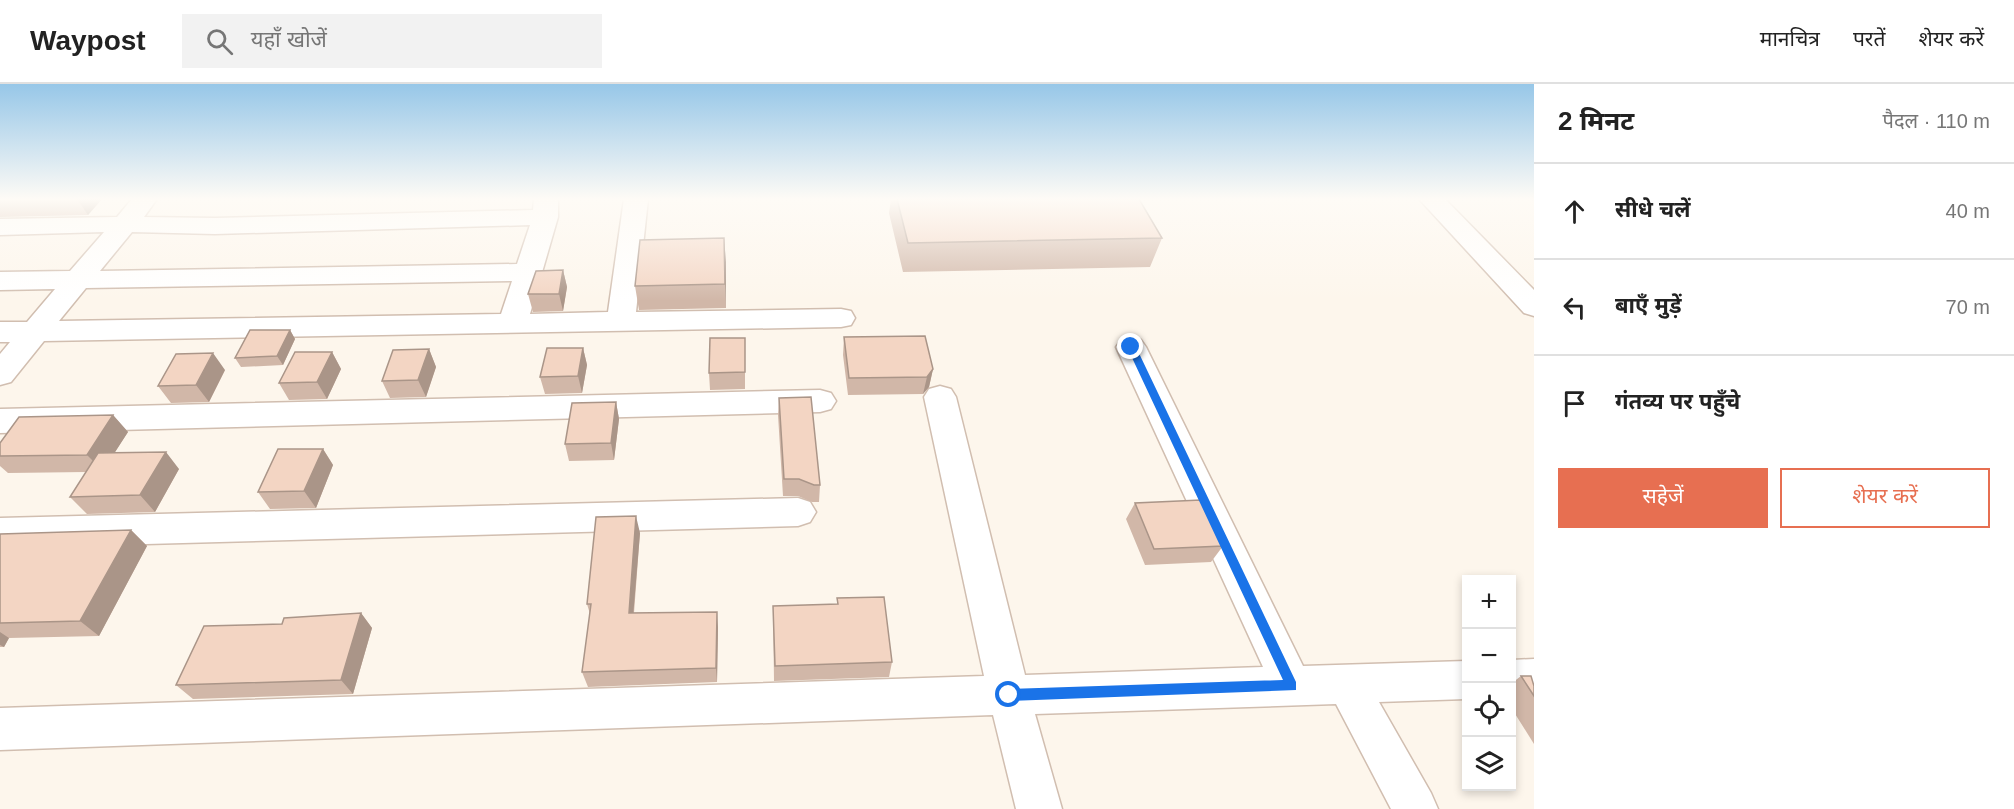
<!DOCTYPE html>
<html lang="hi">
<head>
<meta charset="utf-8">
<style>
	:root { --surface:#fff; --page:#f2f2f2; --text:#222; --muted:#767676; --line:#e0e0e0; --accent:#e76f51 }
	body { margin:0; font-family:Arial,"Noto Sans Devanagari",sans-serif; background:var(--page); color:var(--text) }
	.controls { position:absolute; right:18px; bottom:18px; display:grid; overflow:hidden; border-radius:0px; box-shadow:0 3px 9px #0003 }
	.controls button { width:54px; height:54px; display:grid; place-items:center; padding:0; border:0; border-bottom:2px solid var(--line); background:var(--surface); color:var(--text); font:30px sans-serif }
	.stop { position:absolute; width:18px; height:18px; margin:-14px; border:4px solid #1a73e8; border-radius:50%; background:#fff }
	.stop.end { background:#1a73e8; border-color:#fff; box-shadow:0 2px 6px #0008 }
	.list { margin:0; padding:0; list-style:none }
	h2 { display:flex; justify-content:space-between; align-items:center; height:78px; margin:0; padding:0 24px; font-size:26px }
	h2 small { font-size:20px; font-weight:400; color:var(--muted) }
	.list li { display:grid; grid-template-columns:39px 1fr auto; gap:18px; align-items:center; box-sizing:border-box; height:96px; padding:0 24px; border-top:2px solid var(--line) }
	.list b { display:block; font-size:22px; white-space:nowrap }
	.list em { font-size:20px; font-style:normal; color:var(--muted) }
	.actions { display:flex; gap:12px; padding:18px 24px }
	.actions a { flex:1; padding:14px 0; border:2px solid var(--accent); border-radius:0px; text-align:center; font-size:21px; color:var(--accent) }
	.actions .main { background:var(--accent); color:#fff }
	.icon { flex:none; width:33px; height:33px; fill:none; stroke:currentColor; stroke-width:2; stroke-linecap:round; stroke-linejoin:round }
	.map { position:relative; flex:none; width:1534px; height:725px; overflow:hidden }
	header { display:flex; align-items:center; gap:36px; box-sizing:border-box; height:84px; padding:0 30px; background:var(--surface); border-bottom:2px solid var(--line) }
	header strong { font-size:28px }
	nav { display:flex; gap:33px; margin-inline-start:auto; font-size:21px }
	.search { width:420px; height:54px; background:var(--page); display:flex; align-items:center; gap:15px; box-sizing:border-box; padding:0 21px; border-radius:0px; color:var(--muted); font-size:22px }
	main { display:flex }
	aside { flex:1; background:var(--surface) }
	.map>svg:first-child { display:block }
</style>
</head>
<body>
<header>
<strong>Waypost</strong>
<div class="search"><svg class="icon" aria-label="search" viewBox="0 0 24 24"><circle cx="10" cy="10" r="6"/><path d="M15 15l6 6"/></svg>यहाँ खोजें</div>
<nav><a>मानचित्र</a><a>परतें</a><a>शेयर करें</a></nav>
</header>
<main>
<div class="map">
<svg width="1534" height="725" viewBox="0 0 1534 725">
	<rect width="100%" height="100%" fill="#fdf6ec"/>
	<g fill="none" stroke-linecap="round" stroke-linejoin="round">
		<g stroke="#d1beb0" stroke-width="3">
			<path id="minor" d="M 132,115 L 157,115 L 144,133 L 215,134 L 533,126 L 534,115 L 558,115 L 558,133 L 530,230 L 608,228 L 624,115 L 648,115 L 636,228 L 841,225 L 851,227 L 855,234 L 851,241 L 841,243 L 44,257 L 11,298 L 0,301 L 0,270 L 10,258 L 0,258 L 0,238 L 27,238 L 55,205 L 0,206 L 0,188 L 70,187 L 104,148 L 0,151 L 0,135 L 117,133 ZM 530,141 L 517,180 L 100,187 L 132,148 L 215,150 ZM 512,197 L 501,230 L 59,237 L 86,204 Z
				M 1419,115 L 1445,115 L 1534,206 L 1534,232 L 1524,229 Z
				M 1131,253 L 1141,256 L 1146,263 L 1303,582 L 1466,577 L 1466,615 L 1379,618 L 1431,709 L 1438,725 L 1391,725 L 1336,620 L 1035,630 L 1062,725 L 1016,725 L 993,631 L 0,666 L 0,624 L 984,592 L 924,313 L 929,305 L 940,302 L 951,305 L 956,313 L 1025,591 L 1263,583 L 1116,263 L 1121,256 Z
				M 820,306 L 831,309 L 836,317 L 831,325 L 820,328 L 0,349 L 0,325 Z
				M 798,414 L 810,418 L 816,428 L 810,438 L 798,442 L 0,464 L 0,434 Z
				M 1534,575 L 1534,613 L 1512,614 L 1512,576 Z"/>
		</g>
		<use href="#minor" fill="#fff" fill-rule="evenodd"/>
	</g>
	<path fill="#d1b7a8" d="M 0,115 L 102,115 L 88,131 L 0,133 Z
		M 891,115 L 1139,115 L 1162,154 L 1150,183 L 903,188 L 889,129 Z
		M 724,154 L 726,224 L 639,226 L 635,202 Z
		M 563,186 L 567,203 L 563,227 L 533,228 L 528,210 Z
		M 290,246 L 295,255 L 283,281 L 241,283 L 235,274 Z
		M 844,253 L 933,285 L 929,303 L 923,310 L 848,311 L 843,271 Z
		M 583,264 L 587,281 L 582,309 L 545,310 L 540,293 Z
		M 429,265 L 436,283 L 426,313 L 390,314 L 382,297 Z
		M 332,268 L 341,285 L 327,315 L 289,316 L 279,299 Z
		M 745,271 L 745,305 L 710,306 L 709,289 Z
		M 225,286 L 209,318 L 171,319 L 158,302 Z
		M 779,314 L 820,401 L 819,418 L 812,418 L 798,412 L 783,412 L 778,331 Z
		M 616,318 L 619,335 L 614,376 L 569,377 L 565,360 Z
		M 113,331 L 128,348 L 114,369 L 179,385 L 155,428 L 87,430 L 70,413 L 86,388 L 8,389 L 0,382 L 0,359 Z
		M 323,365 L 333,381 L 316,424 L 270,425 L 258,408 Z
		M 1135,419 L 1223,462 L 1211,478 L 1145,481 L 1126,435 Z
		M 131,446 L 147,462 L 99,552 L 9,554 L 4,563 L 0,563 L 0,450 Z
		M 640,449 L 634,529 L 718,543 L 717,598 L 588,603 L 582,588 L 590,530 L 587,520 Z
		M 837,514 L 892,578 L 889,593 L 774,597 L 773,522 L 837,520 Z
		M 361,529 L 372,544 L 353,610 L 193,615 L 176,601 L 282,540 Z
		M 1521,592 L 1534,602 L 1534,660 L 1512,625 L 1512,599 Z"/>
	<path fill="#aa9588" d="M 77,115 L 102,115 L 88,131 Z
		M 724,154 L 726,178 L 726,224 L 725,200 Z
		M 563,186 L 567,203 L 563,227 L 559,210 Z
		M 290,246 L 295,255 L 283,281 L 277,272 Z
		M 583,264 L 587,281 L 582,309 L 578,292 Z
		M 429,265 L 436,283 L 426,313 L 418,296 Z
		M 332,268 L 341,285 L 327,315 L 317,298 Z
		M 213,269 L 225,286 L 209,318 L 196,301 Z
		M 933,285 L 929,303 L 923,310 L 927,293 Z
		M 616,318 L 619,335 L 614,376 L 611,359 Z
		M 113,331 L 128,348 L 103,387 L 87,371 Z
		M 323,365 L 333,381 L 316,424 L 304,407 Z
		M 166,368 L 179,385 L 155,428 L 140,411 Z
		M 636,432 L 640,449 L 632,545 L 629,529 Z
		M 131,446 L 147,462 L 99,552 L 80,537 Z
		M 717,528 L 718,543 L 717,598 L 716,584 Z
		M 361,529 L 372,544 L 353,610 L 341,596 Z
		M 0,548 L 9,554 L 4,563 L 0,561 Z"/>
	<path fill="#f3d5c3" stroke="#aa9588" stroke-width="1.5" d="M 897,115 L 1139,115 L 1162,154 L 908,159 Z
		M 724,154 L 725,200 L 635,202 L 640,156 Z
		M 563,186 L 559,210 L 528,210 L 536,187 Z
		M 250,246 L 290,246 L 277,272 L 235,274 Z
		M 925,252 L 933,285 L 927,293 L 849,294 L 844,253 Z
		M 710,254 L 745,254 L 745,288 L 709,289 Z
		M 547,264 L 583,264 L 578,292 L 540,293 Z
		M 429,265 L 418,296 L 382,297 L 393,266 Z
		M 295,268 L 332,268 L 317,298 L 279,299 Z
		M 213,269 L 196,301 L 158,302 L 176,270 Z
		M 811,313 L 820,401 L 814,401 L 799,395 L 784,395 L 779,314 Z
		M 616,318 L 611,359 L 565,360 L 572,319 Z
		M 113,331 L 87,371 L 0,372 L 0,359 L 19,333 Z
		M 278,365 L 323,365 L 304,407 L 258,408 Z
		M 166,368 L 140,411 L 70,413 L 98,369 Z
		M 1201,416 L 1223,462 L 1154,465 L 1135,419 Z
		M 636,432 L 629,529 L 717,528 L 716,584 L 582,588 L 591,520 L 587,520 L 596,433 Z
		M 131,446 L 80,537 L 0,539 L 0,450 Z
		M 884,513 L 892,578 L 775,582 L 773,522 L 838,520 L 837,514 Z
		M 361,529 L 341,596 L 176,601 L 204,542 L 282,540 L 284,534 Z
		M 1521,592 L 1531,592 L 1534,602 L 1534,612 Z"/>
	<linearGradient id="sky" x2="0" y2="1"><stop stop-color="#97c7e8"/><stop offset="0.53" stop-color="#fefbf6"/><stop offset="1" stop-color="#fefbf6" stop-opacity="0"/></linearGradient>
	<rect width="1534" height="217" fill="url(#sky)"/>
	<path fill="#1a73e8" d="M 1128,261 L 1136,263 L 1296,598 L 1296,606 L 1009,617 L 1005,615 L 1005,607 L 1009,605 L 1283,596 L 1127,263 Z"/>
</svg>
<div class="controls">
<button>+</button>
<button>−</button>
<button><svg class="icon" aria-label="locate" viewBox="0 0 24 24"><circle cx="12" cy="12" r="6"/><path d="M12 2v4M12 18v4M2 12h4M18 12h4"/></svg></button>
<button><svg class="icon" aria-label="layers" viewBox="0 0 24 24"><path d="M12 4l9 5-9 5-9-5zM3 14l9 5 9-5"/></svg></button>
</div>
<div class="stop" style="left:1009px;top:611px"></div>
<div class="stop end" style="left:1131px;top:263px"></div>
</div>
<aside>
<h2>2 मिनट<small>पैदल · 110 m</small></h2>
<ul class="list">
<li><svg class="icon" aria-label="ahead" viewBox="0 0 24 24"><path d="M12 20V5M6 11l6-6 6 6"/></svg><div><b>सीधे चलें</b></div><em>40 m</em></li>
<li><svg class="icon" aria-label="left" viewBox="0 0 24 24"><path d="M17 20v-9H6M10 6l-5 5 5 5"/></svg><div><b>बाएँ मुड़ें</b></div><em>70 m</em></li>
<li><svg class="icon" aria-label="arrive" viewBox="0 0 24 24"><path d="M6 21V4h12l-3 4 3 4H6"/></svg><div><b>गंतव्य पर पहुँचे</b></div></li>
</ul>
<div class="actions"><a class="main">सहेजें</a><a>शेयर करें</a></div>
</aside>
</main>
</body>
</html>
